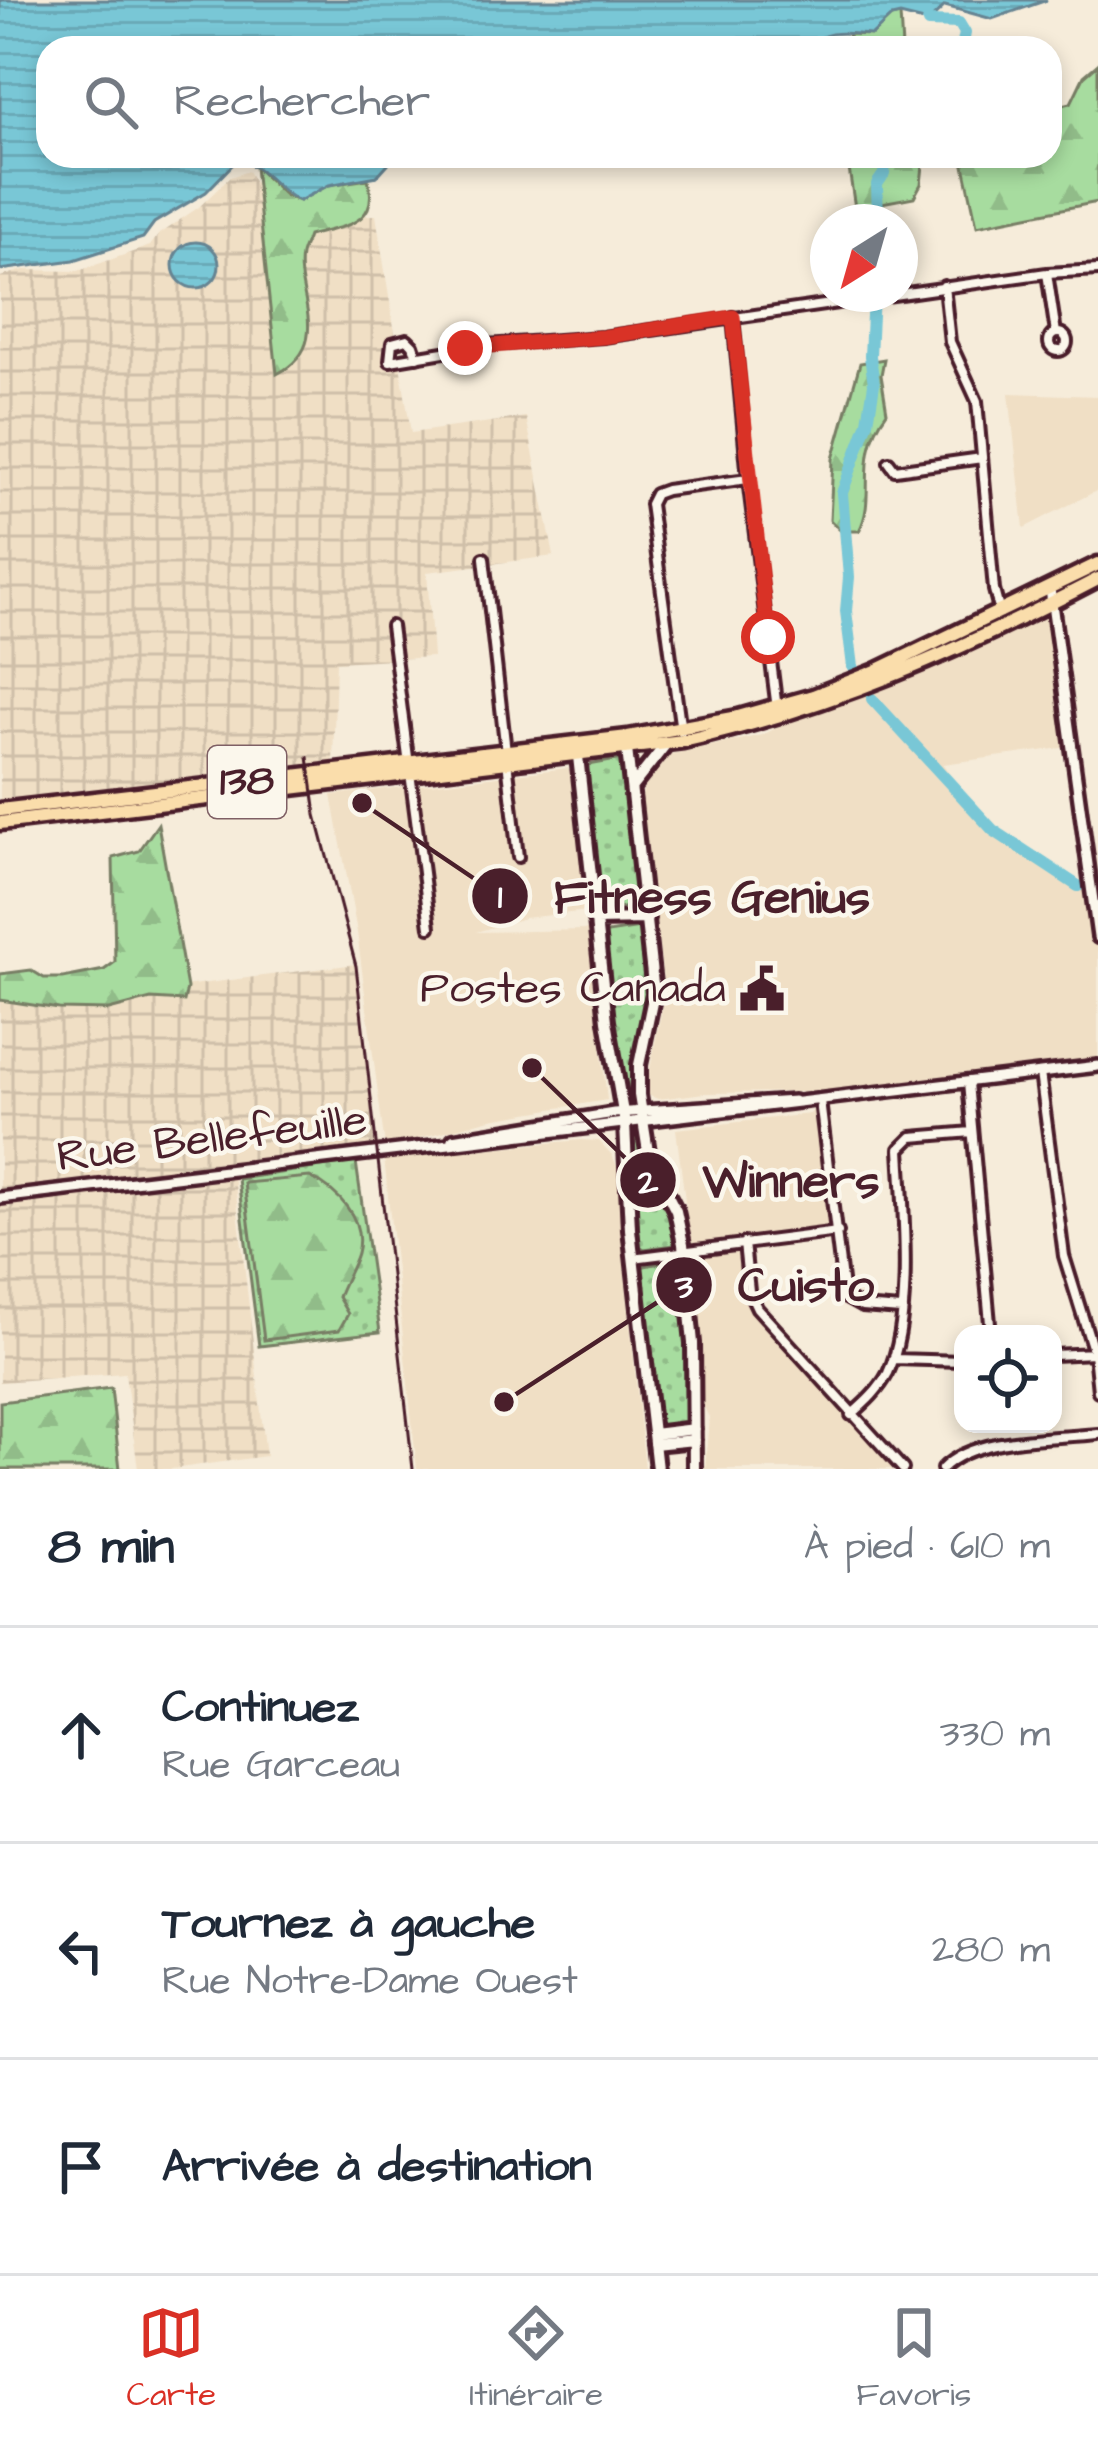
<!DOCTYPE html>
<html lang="fr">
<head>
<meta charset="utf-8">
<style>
	:root { --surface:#fff; --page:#f2f2f3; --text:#1f2937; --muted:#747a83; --line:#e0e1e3; --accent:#d93025 }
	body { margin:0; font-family:"Architects Daughter",sans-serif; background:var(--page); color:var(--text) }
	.controls { position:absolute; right:36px; bottom:36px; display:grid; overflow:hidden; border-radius:24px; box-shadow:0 6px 18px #0003 }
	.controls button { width:108px; height:108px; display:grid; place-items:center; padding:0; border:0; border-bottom:3px solid var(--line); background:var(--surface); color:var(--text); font:60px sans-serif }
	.compass { position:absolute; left:810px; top:204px; width:108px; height:108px; border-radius:50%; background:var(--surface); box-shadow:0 6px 18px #0003; rotate:217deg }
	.stop { position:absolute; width:36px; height:36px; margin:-27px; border:9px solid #d93025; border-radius:50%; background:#fff }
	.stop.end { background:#d93025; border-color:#fff; box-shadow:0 3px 12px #0008 }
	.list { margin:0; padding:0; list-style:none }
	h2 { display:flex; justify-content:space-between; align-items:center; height:156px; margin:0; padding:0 48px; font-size:51px }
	h2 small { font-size:39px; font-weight:400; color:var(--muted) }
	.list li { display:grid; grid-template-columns:78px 1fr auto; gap:36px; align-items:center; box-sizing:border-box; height:216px; padding:0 48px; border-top:3px solid var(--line) }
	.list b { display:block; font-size:45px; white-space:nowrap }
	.list p { margin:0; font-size:39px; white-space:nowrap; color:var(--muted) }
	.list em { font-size:39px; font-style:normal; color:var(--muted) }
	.icon { flex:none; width:66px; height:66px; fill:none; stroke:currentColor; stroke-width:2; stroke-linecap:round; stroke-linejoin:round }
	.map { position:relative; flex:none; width:1098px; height:1469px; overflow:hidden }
	.search { position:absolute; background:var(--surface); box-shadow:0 6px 18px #0003; left:36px; right:36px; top:36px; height:132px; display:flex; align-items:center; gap:30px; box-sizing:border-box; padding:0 42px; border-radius:36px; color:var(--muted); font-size:45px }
	.sheet { height:804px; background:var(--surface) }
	nav { display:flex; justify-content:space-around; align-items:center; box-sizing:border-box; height:168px; border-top:3px solid var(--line); background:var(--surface); font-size:33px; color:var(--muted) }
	nav a { display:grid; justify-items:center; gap:6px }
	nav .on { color:var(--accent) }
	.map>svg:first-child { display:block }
</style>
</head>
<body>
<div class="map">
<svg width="1098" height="1469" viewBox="0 0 1098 1469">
	<defs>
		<pattern id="industrial-grid" width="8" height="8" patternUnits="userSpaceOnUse" patternTransform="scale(3)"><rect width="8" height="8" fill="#f0dfc5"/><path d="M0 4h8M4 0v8" fill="none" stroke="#cfbfa9"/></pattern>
		<pattern id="grass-dots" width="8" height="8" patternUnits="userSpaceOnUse" patternTransform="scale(3)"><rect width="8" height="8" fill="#a7dc9f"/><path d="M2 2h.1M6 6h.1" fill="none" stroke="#91bc89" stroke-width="1.8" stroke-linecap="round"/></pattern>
		<pattern id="forest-firs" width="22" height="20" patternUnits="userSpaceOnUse" patternTransform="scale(3)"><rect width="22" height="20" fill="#a7dc9f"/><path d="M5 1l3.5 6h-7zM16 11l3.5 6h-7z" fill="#91bc89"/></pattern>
		<pattern id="water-rules" width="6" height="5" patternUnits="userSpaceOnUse" patternTransform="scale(3)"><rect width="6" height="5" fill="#79c7d6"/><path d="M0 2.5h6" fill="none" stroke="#6aaab8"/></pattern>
	</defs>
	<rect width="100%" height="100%" fill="#f6ecda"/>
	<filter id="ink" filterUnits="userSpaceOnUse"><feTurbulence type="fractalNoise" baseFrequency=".00833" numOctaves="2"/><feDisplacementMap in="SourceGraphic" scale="24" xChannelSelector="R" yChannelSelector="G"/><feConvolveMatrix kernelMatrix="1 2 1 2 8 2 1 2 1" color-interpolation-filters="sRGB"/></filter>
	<g filter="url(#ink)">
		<path fill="#f0dfc5" d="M 1009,393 L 1098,396 L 1098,490 L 1024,528 Z
			M 1045,615 L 1069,747 L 943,764 L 975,813 L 1087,885 L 1098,950 L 1098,1064 L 821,1101 L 838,1232 L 744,1243 L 749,1291 L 761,1311 L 906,1469 L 705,1469 L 709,1417 L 701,1401 L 694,1242 L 690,1240 L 676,1129 L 810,1114 L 820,1101 L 800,1092 L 705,1093 L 658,1099 L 645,1094 L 665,993 L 641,806 L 644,784 L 667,755 L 763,735 L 815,707 L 1002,636 Z
			M 568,768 L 572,773 L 588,911 L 524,918 L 476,932 L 588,930 L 607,1100 L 491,1119 L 385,1147 L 357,932 L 332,795 Z
			M 581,1140 L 599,1141 L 612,1155 L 622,1178 L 623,1254 L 645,1469 L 417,1469 L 384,1158 Z"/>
		<path fill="url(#industrial-grid)" d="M 248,171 L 274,216 L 376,215 L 411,433 L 526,417 L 554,556 L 427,572 L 433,657 L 336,662 L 333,764 L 0,802 L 0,277 L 24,270 L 78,271 L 150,246 L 159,234 L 199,207 L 230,177 Z
			M 356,964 L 377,1150 L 233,1167 L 266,1456 L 172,1469 L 138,1469 L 125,1373 L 0,1382 L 0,1002 L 192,985 Z"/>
		<path fill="url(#grass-dots)" stroke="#787e65" stroke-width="3" d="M 622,759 L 639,906 L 606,910 L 601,907 L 583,766 Z
			M 640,928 L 648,1000 L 634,1067 L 635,1100 L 630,1081 L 629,1101 L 612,1023 L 601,934 Z
			M 637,1136 C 643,1175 669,1204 678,1243 L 675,1245 L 644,1249 L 640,1246 L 631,1137 Z
			M 356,1162 L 380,1332 L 259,1346 L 238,1179 Z
			M 677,1260 L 690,1358 L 689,1424 L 664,1428 L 659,1424 L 639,1267 Z"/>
		<path fill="url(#forest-firs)" stroke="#787e65" stroke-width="3" d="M 900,15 L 902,48 L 850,48 L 848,34 L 872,35 L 891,17 Z
			M 1098,64 L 1098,202 L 977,226 L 962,156 L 1050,156 L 1050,108 L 1071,103 L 1084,76 Z
			M 924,156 L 921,184 L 914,197 L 855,208 L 847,156 Z
			M 255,167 L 286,196 L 299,201 L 329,185 L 368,179 C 381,225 343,226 308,236 C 306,243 302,249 301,255 C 294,294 335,344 277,374 Z
			M 884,359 L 881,375 L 887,412 C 853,457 878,495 859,531 L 841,531 L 830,520 L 833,459 L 860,363 Z
			M 158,824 L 187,988 L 184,1001 L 151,999 L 109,1010 L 59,1009 L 0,1000 L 0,974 L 31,970 L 44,978 L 63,978 L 104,970 L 115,962 L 113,858 L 139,851 Z
			M 310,1177 C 337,1191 366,1218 357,1253 C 353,1267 343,1282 338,1297 L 348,1314 L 339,1330 L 264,1340 L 244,1183 Z
			M 111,1388 L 120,1469 L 0,1469 L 0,1402 Z"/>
		<path fill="url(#water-rules)" stroke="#668492" stroke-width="3" d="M 0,0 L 1047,0 L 992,19 L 945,6 L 928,22 L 900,15 L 891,17 L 872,35 C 850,34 823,27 809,48 L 48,48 L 48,156 L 395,156 L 377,176 L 329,185 L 299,201 C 276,191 261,161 236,161 L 206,192 L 154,223 L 143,238 L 74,260 L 0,270 Z
			M173 265a23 23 0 1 1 46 0a23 23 0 1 1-46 0Z"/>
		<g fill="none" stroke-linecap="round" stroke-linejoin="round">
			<path stroke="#79c7d6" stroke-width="12" d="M 928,22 L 959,23 L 965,33 L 962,48
				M 878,222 L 877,184 L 884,174 L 886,156
				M 853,667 L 846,611 L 849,577 L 842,493 L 868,422 L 874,384 L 870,356 L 873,294
				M 872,699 L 993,830 L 1078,886"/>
			<g stroke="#4a1f2b" stroke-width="16">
				<path id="minor" d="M 1047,273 L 1056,333
					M 944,286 L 950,342 L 977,401 L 994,590 L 1000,613
					M 900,294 L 1047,273 L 1098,270
					M 733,317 L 748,479 L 777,709
					M1049 342a9 9 0 1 1 18 0a9 9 0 1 1-18 0Z
					M 417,357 L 413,345 L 407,339 L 392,343 L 390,361 L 486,345 L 603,337 L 900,294
					M 889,462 L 895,470 L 982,458
					M 484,558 L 518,857
					M 391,626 L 430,927
					M 681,731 L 650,504 L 655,494 L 666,490 L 748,479
					M 1040,1073 L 1064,1256 L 1094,1353 L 1098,1391
					M 968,1083 L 991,1334
					M 820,1101 L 844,1297 L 862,1307 L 901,1310
					M 744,1243 L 749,1291 L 757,1308 L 903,1469
					M 633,1258 L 838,1232
					M 1053,1355 L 1094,1353
					M 894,1359 L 963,1361
					M 851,1415 C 866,1402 879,1390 888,1373 C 914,1318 903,1209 900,1149 L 912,1137 L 972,1132
					M 942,1469 C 975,1435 1052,1439 1098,1434"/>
			</g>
			<g stroke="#4a1f2b" stroke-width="18">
				<path id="tertiary" d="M 1050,589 L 1098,937
					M 453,1139 L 614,1113 L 794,1101
					M 0,1198 L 1098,1066"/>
			</g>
			<g stroke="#4a1f2b" stroke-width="20">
				<path id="secondary" d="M 626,740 L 654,993 L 639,1065 L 639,1095 L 649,1158 L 676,1211 L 683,1244 L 693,1343 L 694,1469
					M 577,747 L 607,1021 L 625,1124 L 630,1229 L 657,1469
					M 632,787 L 666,744
					M 595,920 L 647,919
					M 653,1434 L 694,1429
					M 654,1444 L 694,1440"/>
			</g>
			<g stroke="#4a1f2b" stroke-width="21">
				<path id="primary" d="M 0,810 L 628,737 L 738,717 L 813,696 L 876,671 L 1098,564
					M 0,823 L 683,741 C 833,707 962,650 1098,579"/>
			</g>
			<use href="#minor" stroke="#fbf7ec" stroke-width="8"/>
			<use href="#tertiary" stroke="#fbf7ec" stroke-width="9"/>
			<use href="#secondary" stroke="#fbf7ec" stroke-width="10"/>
			<use href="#primary" stroke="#faddab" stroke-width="12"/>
			<path stroke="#4a1f2b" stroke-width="3" d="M 308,757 L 316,815 L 356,966 L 413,1469"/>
		</g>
	</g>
	<g fill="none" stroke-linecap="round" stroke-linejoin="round" filter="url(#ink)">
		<path stroke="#d93025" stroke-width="15" d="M 465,348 L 603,337 L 733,317 L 768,637"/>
	</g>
	<defs>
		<g id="civic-bare" transform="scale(3.6)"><path d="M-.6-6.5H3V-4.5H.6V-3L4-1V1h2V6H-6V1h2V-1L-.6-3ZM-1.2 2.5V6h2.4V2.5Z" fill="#4a1f2b" stroke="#fbf7ec" stroke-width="2.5" paint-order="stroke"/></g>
	</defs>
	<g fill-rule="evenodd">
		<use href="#civic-bare" x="762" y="989"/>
	</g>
	<g text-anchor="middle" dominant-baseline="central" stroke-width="9" stroke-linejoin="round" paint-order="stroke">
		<rect fill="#fbf7ec" stroke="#7f6065" stroke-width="3" x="208" y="746" width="78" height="72" rx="9"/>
		<g font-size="42" font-weight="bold" fill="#4a1f2b">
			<text x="247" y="782">138</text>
		</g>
		<g font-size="45" fill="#4a1f2b" stroke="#fbf7ec" text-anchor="end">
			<text x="726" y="989">Postes Canada</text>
		</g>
		<g font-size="45" fill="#4a1f2b" stroke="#fbf7ec">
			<text transform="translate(212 1139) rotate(-7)">Rue Bellefeuille</text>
		</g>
	</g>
	<path fill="none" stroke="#4a1f2b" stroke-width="4.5" d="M362 803L500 896M532 1068L648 1180M504 1402L684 1285"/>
	<g fill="#4a1f2b" stroke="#fbf7ec" stroke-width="4.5">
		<circle cx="362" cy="803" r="12"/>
		<circle cx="532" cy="1068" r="12"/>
		<circle cx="504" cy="1402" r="12"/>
		<circle cx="500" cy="896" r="30"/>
		<circle cx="648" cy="1180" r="30"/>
		<circle cx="684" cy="1285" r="30"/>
	</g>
	<g font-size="36" text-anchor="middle" font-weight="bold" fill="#fff">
		<text x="500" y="908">1</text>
		<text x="648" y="1193">2</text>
		<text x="684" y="1297">3</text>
	</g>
	<g font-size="48" text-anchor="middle" font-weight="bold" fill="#4a1f2b" stroke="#fbf7ec" stroke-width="9" stroke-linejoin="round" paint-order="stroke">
		<text x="712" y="913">Fitness Genius</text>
		<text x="791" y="1197">Winners</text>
		<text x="806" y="1301">Cuisto</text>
	</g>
</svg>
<div class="controls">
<button><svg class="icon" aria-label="locate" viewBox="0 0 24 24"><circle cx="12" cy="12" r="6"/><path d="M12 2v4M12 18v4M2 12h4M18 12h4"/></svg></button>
</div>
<svg class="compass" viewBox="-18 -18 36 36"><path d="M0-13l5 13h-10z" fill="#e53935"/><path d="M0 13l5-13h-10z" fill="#747a83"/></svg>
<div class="stop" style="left:768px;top:637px"></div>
<div class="stop end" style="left:465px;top:348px"></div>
<div class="search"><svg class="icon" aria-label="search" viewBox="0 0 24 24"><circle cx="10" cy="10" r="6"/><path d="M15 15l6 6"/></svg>Rechercher</div>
</div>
<section class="sheet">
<h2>8 min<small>À pied · 610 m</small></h2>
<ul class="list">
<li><svg class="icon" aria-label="ahead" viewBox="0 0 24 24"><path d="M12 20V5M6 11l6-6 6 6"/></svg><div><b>Continuez</b><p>Rue Garceau</p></div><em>330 m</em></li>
<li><svg class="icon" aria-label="left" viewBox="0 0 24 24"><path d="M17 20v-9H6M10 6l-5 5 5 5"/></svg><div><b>Tournez à gauche</b><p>Rue Notre-Dame Ouest</p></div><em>280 m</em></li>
<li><svg class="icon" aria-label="arrive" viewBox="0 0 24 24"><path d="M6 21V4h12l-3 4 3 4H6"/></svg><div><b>Arrivée à destination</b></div></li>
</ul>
</section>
<nav>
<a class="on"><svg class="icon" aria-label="map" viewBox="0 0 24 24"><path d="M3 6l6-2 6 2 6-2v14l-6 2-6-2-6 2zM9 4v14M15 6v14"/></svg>Carte</a>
<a><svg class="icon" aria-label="directions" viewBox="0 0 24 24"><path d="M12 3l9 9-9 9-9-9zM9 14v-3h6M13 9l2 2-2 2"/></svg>Itinéraire</a>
<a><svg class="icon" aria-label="saved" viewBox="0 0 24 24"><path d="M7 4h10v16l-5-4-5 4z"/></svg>Favoris</a>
</nav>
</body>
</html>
